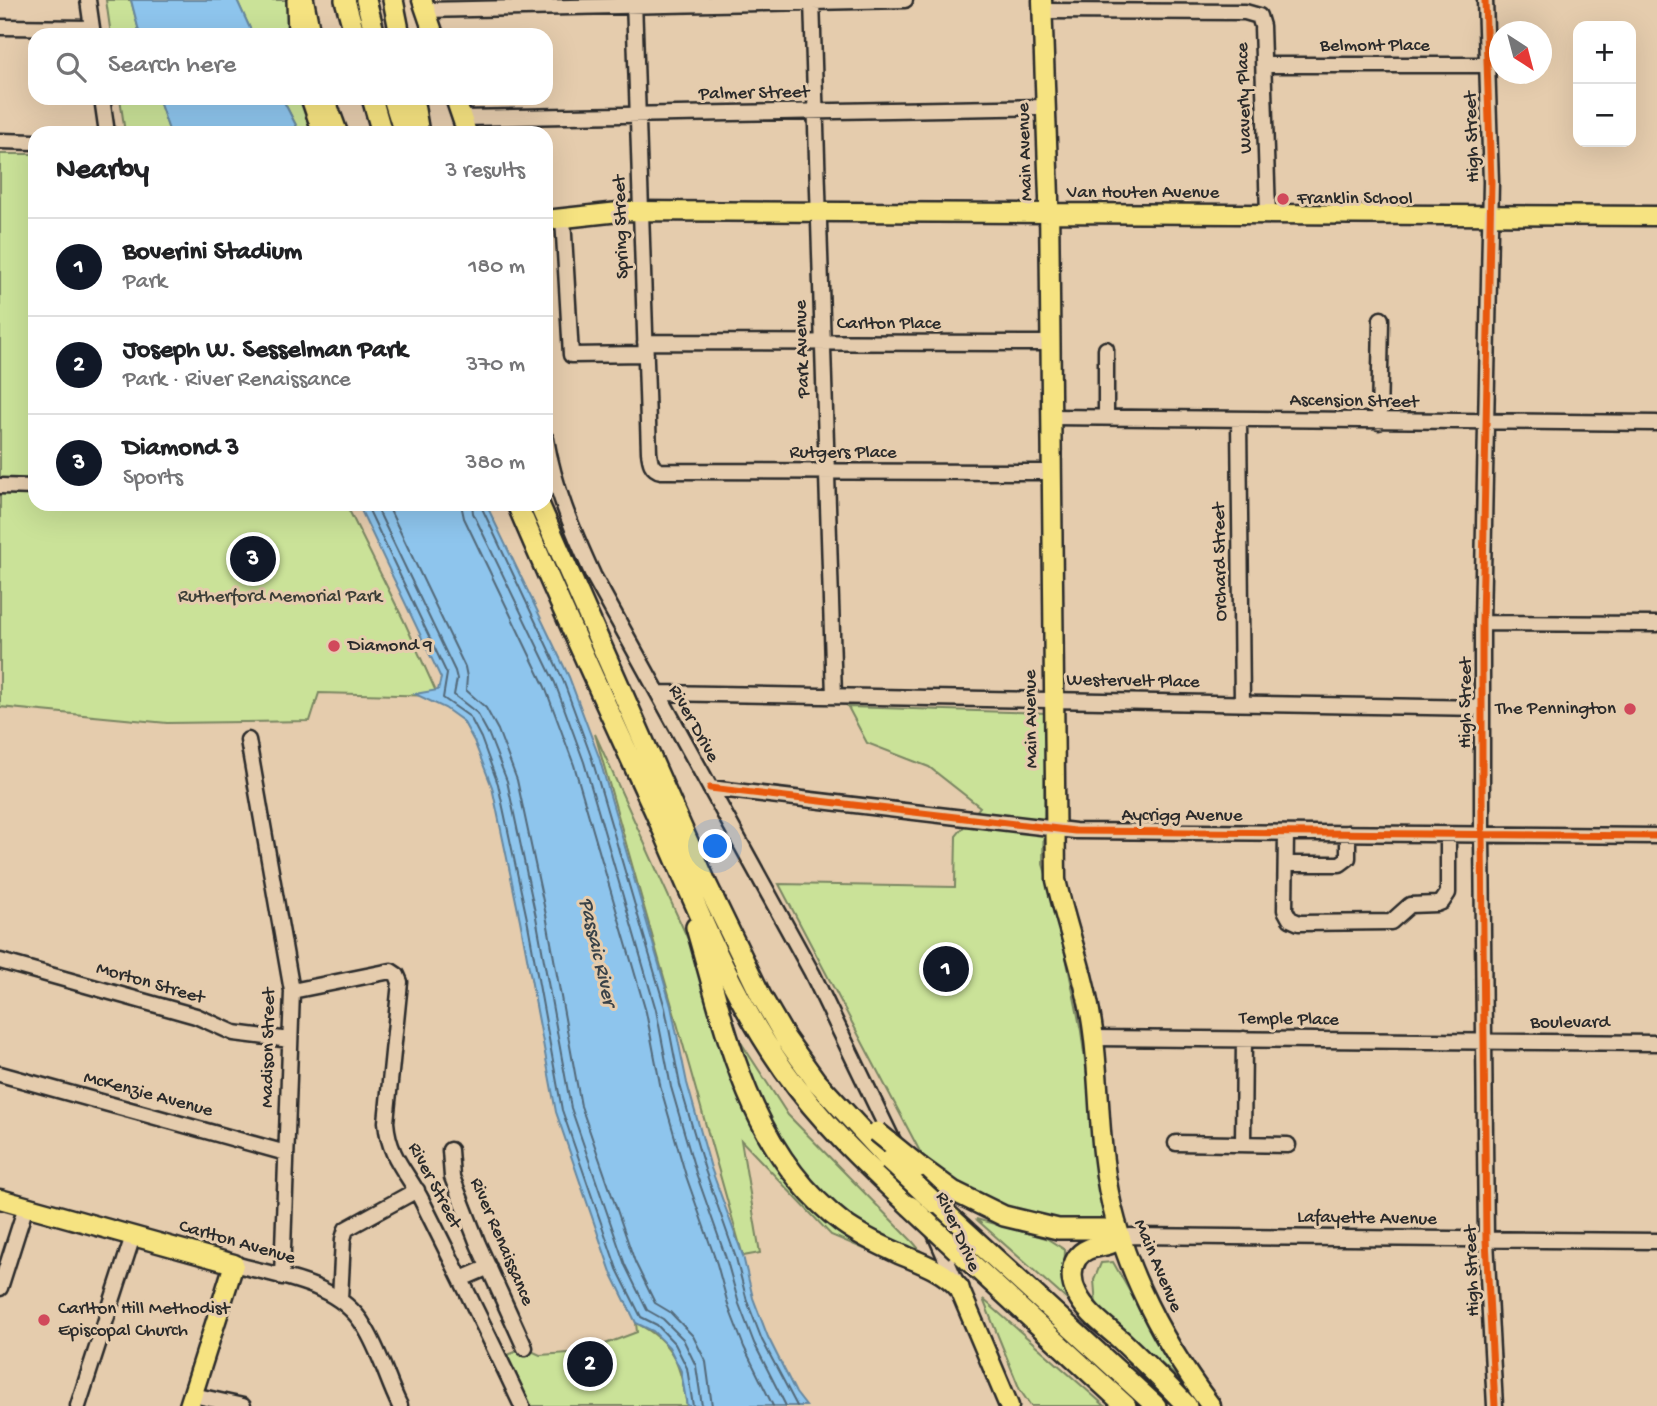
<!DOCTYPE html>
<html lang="en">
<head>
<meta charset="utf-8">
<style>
	:root { --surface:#fff; --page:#f2f2f2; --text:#202124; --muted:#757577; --line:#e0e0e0; --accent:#111827 }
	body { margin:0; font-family:"Gochi Hand",sans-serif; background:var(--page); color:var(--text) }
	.controls { position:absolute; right:21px; top:21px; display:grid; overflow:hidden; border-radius:14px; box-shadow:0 7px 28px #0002 }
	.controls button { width:63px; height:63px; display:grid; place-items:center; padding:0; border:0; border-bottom:2px solid var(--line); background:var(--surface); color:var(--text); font:35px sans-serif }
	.compass { position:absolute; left:1489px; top:21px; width:63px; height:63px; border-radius:50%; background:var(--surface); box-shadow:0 7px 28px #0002; rotate:144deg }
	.you { position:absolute; left:716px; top:847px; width:24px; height:24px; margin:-18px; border:5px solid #fff; border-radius:50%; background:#1a73e8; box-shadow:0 0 0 10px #1a73e833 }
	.badge { display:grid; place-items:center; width:46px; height:46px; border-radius:50%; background:var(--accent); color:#fff; font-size:23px; font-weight:700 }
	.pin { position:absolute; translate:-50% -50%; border:4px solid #fff; box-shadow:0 2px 7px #0006 }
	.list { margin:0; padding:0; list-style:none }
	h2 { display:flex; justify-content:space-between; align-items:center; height:91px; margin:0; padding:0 28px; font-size:30px }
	h2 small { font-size:23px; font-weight:400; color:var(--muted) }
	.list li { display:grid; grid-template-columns:46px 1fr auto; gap:21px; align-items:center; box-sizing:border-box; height:98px; padding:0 28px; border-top:2px solid var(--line) }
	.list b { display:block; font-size:26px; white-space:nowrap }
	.list p { margin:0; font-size:23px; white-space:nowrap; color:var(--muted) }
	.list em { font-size:23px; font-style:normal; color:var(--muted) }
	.icon { flex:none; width:38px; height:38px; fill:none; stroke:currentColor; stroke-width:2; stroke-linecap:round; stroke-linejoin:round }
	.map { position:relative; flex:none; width:1657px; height:1406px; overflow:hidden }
	.search { position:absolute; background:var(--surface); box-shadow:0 7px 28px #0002; left:28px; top:28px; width:525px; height:77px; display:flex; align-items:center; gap:18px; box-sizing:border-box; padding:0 24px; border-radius:21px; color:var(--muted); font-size:26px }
	.panel { position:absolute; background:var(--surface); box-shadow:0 7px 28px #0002; left:28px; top:126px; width:525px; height:385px; border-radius:21px }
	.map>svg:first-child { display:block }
</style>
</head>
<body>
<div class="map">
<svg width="1657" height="1406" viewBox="0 0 1657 1406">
	<rect width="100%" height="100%" fill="#e5ccad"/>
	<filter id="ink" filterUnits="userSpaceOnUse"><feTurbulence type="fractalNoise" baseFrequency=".0143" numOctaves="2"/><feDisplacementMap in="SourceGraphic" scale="14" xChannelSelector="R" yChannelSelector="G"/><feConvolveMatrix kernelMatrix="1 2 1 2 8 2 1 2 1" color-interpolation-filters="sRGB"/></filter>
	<g filter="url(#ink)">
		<path fill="#cae298" stroke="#7a8662" stroke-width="2" d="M 106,0 L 131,0 L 140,35 L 111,35 Z
			M 237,0 L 289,0 L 292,35 L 253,35 Z
			M 120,98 L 158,98 L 170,133 L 125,133 Z
			M 282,98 L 303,98 L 318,133 L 300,133 Z
			M 0,154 L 35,154 L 35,504 L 346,504 L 405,623 L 438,696 L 319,693 L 310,721 L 167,723 L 0,707 Z
			M 848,707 L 1046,713 L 1043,864 L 1056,908 L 1081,1031 L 1107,1222 L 1061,1226 L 981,1203 L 926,1163 L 779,884 L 955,887 L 956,836 L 980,807 L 929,767 L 867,743 Z
			M 595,734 L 720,1010 L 788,1115 L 913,1242 L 949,1285 L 831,1235 L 741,1140 L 760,1253 L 743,1256 Z
			M 976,1219 L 1046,1238 L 1065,1250 L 1064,1278 L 1075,1307 Z
			M 1113,1262 L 1180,1380 L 1096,1305 L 1094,1280 L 1101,1263 Z
			M 983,1299 L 1105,1406 L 1031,1406 L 1020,1390 Z
			M 636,1323 C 675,1342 680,1366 687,1406 L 522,1406 L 500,1358 L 525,1348 L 540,1355 L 584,1352 L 637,1332 Z"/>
		<path fill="#8ec5ed" stroke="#66879f" stroke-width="2" d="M 131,0 L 237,0 L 253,35 L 140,35 Z
			M 158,98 L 282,98 L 300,133 L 170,133 Z
			M 358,504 L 486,504 L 569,677 L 599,757 L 671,1006 L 687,1083 L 711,1168 L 743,1256 L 753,1298 L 768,1337 L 796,1393 L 806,1406 L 687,1406 L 681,1371 L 669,1347 L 653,1331 L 636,1323 L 611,1272 L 556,1112 L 520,920 L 492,787 L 474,741 L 463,721 L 445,708 L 415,694 L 438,690 L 441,678 Z"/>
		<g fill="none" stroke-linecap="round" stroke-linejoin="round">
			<path stroke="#536979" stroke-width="2" d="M 366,504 L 447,674 L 443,698 L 470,717 L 481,738 L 498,784 L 527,919 L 562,1110 L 617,1269 L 641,1317 L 657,1325 L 675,1344 L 687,1368 L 693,1406
				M 375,504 L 455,671 L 457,679 L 454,695 L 477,713 L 489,735 L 507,781 L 536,917 L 571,1108 L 625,1265 L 647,1310 L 663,1319 L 683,1339 L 696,1366 L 702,1406
				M 387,504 L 465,667 L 467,677 L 466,690 L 486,708 L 498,730 L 517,780 L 546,915 L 581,1106 L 635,1262 L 655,1303 L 670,1312 L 693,1336 L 706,1362 L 712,1406
				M 461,504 L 464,518 L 545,687 L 574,765 L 646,1012 L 661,1089 L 686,1176 L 717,1264 L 729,1308 L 744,1347 L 773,1406
				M 472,504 L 473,513 L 555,683 L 584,762 L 656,1010 L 671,1087 L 696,1173 L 727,1261 L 739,1304 L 754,1343 L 786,1406
				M 480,504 L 563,680 L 592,759 L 665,1008 L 680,1085 L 705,1170 L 736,1258 L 747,1301 L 762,1340 L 797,1406"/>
			<g stroke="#2b2b2b" stroke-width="19">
				<path id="minor" d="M 88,0 L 93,35
					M 634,0 L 649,452 C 650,461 651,469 661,471 L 1050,472
					M 812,0 L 834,696
					M 1485,0 L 1491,182 L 1482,623 L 1482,834 L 1486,1240 L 1495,1406
					M 425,10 L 905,0
					M 1042,11 L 1245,12 L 1259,16 L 1262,26 L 1268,214
					M 0,27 L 92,28
					M 1264,65 L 1487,65
					M 102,98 L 107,133
					M 462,118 L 1046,107
					M 0,141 L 35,142
					M 563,218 L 571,355 L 646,354
					M 645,342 L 1049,343
					M 1050,417 L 1657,423
					M 1106,418 L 1106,349
					M 1239,420 L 1242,703
					M 1379,422 L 1381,319
					M 546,439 C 554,487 573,531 593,575 L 812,973 L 895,1145
					M 0,486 L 35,487
					M 1482,623 L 1657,624
					M 658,693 L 1482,708
					M 248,740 L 292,991 L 282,1277
					M 710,788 L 1075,831 L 1657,836
					M 1286,833 L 1285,910 L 1290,919 L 1299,923 L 1391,922 L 1410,905 L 1437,904 L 1442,902 L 1448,893 L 1448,834
					M 1286,864 L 1340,864 L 1348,858 L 1348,833
					M 0,961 L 196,1016 L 234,1033 L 290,1040
					M 292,991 L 391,971 L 397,975 L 400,982 L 386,1122 C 389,1159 408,1172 423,1203 C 457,1271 490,1338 522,1406
					M 1094,1038 L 1657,1043
					M 0,1074 L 286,1153
					M 1176,1143 L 1288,1145
					M 1243,1144 L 1244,1039
					M 450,1150 L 452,1177 L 478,1244 L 525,1348
					M 935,1234 L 956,1282
					M 1119,1238 L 1131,1236 L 1657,1241
					M 234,1264 C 279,1277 338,1282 364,1326 C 380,1351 387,1380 400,1406
					M 461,1279 L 489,1267
					M 0,1288 L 26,1206
					M 340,1299 L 343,1239 L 346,1229 L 417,1190
					M 193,1395 L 243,1406
					M 78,1406 L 133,1236"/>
			</g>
			<g stroke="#2b2b2b" stroke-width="23">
				<path id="major" d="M 304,0 L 311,35
					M 422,0 L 434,35
					M 1042,0 L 1049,198 L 1056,880 C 1067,929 1085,975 1092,1024 C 1099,1070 1098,1116 1104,1161 C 1114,1250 1158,1336 1211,1406
					M 325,98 L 338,133
					M 455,98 L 467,133
					M 546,220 L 628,211 L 1657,216
					M 0,1199 L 234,1264 L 189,1406
					M 959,1288 L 1009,1406"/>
			</g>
			<g stroke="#2b2b2b" stroke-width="24">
				<path id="highway" d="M 297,0 L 298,35
					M 345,0 L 355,35
					M 366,0 L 375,35
					M 393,0 L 400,35
					M 311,98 L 323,133
					M 372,98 L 382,133
					M 393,98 L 404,133
					M 413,98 L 419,133
					M 517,504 C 561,608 609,711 656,814 C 694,901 729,992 784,1070 C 820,1121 865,1164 910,1206
					M 539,504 L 708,887 L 761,996 L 786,1039 L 816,1081 L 889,1160
					M 696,927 C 727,1034 749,1152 843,1223 C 861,1236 880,1245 900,1254 C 921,1263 943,1270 959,1288
					M 920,1167 L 953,1191 L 1004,1216 L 1058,1229 L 1105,1229 L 1119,1238 C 1108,1250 1088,1242 1077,1258 C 1070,1269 1071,1283 1077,1294 C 1086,1313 1107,1327 1122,1341 C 1144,1362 1166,1383 1187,1406
					M 935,1203 L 1156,1406
					M 957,1250 L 1126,1406"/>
			</g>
			<use href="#minor" stroke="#e5ccad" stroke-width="14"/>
			<use href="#major" stroke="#f6e381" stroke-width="18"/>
			<use href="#highway" stroke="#f6e381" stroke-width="19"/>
			<g stroke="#2b2b2b" stroke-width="24" stroke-linecap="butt">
				<path id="highway-bridge" d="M 877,1132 L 920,1167
					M 889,1160 L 935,1203
					M 910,1206 L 957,1250"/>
			</g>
			<use href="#highway-bridge" stroke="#f6e381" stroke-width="19"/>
			<g stroke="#e5ccad" stroke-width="11">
				<path id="cycleway" d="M 1485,0 L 1491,182 L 1482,623 L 1482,834 L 1486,1240 L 1495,1406
					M 710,788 L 1075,831 L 1657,836"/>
			</g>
			<use href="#cycleway" stroke="#e8590c" stroke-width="7"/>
		</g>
	</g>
	<g fill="#d1495b" stroke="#e5ccad" stroke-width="2.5">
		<circle cx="1283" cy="199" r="7"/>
		<circle cx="334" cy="646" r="7"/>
		<circle cx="1630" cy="709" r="7"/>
		<circle cx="44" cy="1320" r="7"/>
	</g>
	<g text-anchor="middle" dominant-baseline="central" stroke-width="6" stroke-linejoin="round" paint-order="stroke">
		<g font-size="19" fill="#2b2b2b" stroke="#e5ccad">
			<text x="1375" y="46">Belmont Place</text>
			<text transform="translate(754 94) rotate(-1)">Palmer Street</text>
			<text transform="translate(1245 98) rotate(-92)">Waverly Place</text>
			<text transform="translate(1473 137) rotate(-92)">High Street</text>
			<text transform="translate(1026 152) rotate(-92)">Main Avenue</text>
			<text x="1143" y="193">Van Houten Avenue</text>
			<text transform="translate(622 227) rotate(-92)">Spring Street</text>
			<text x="889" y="324">Carlton Place</text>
			<text transform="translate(803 349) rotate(-92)">Park Avenue</text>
			<text transform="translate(1354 402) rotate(1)">Ascension Street</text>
			<text x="843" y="453">Rutgers Place</text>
			<text transform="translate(1221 562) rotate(-91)">Orchard Street</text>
			<text transform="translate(1133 682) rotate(1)">Westervelt Place</text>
			<text transform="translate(1466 703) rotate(-90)">High Street</text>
			<text transform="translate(1032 719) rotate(-91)">Main Avenue</text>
			<text transform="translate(693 724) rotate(61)">River Drive</text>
			<text x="1182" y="816">Aycrigg Avenue</text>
			<text transform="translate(150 984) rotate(16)">Morton Street</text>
			<text transform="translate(1289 1020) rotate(1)">Temple Place</text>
			<text x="1570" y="1023">Boulevard</text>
			<text transform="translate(269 1048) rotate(-89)">Madison Street</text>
			<text transform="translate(148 1095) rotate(15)">McKenzie Avenue</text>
			<text transform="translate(434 1186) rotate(62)">River Street</text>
			<text transform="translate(1367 1219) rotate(1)">Lafayette Avenue</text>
			<text transform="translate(957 1232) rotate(66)">River Drive</text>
			<text transform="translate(501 1242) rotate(67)">River Renaissance</text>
			<text transform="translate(237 1243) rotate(16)">Carlton Avenue</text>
			<text transform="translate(1157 1266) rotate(67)">Main Avenue</text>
			<text transform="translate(1473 1271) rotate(-92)">High Street</text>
		</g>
		<g font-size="19" fill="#2b2b2b" stroke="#e5ccad" text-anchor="start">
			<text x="1297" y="199">Franklin School</text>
			<text x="348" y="646">Diamond 9</text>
			<text x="1616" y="709" text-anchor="end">The Pennington</text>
			<text x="58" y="1309">Carlton Hill Methodist<tspan x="58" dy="22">Episcopal Church</tspan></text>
		</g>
		<g font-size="19" fill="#3b3d36" stroke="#e5ccad">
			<text x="280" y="597">Rutherford Memorial Park</text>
		</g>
		<g font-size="21" font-style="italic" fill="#3a4248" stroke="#e5ccad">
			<text transform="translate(596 952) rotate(77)">Passaic River</text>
		</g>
	</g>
</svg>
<div class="controls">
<button>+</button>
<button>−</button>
</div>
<svg class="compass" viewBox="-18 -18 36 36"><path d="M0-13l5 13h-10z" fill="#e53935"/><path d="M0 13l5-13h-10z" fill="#757577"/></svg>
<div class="you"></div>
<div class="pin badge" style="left:946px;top:969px">1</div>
<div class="pin badge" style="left:590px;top:1364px">2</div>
<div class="pin badge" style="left:253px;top:559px">3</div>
<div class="search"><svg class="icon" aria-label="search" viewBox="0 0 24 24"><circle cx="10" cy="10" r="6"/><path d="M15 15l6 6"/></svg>Search here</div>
<section class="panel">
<h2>Nearby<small>3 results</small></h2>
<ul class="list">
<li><span class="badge">1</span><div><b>Boverini Stadium</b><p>Park</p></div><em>180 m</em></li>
<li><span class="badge">2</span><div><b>Joseph W. Sesselman Park</b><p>Park · River Renaissance</p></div><em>370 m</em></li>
<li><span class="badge">3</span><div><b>Diamond 3</b><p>Sports</p></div><em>380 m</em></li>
</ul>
</section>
</div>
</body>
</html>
